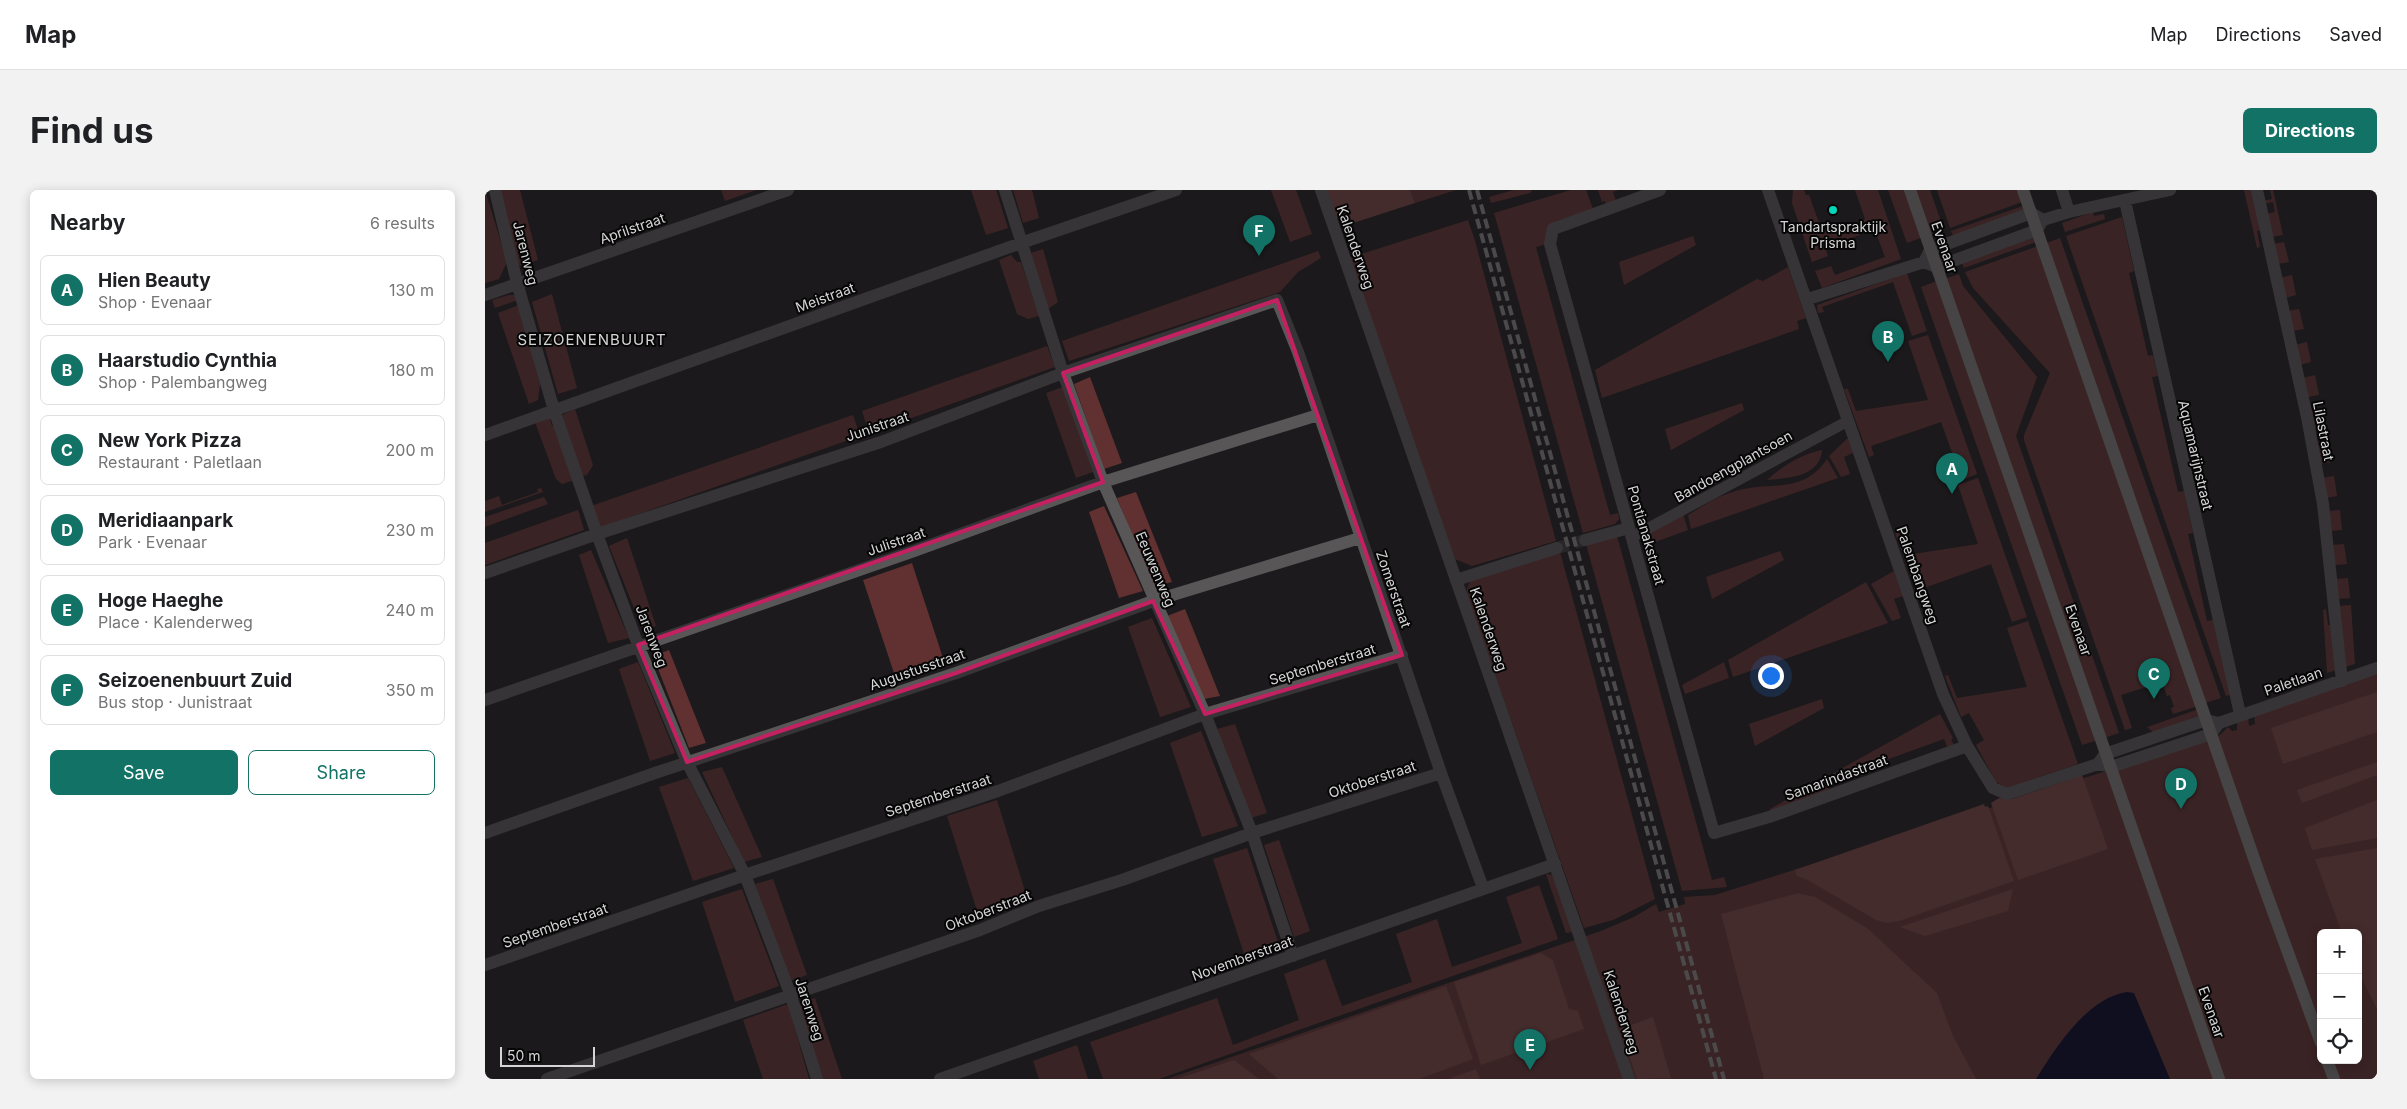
<!DOCTYPE html>
<html lang="en">
<head>
<meta charset="utf-8">
<style>
	:root { --surface:#fff; --page:#f2f2f2; --text:#202124; --muted:#757577; --line:#e0e0e0; --accent:#137266 }
	body { margin:0; font-family:Inter,sans-serif; background:var(--page); color:var(--text) }
	.controls { position:absolute; right:15px; bottom:15px; display:grid; overflow:hidden; border-radius:8px; box-shadow:0 2px 12px #0003 }
	.controls button { width:45px; height:45px; display:grid; place-items:center; padding:0; border:0; border-bottom:1px solid var(--line); background:var(--surface); color:var(--text); font:25px sans-serif }
	.scale { position:absolute; left:15px; bottom:12px; width:95px; box-sizing:border-box; padding-left:5px; border:2px solid #d6d5d6; border-top:0; font-size:14px; line-height:18px; white-space:nowrap; color:#d6d5d6; -webkit-text-stroke:4px #060606; paint-order:stroke }
	.you { position:absolute; left:1285px; top:485px; width:18px; height:18px; margin:-12px; border:4px solid #fff; border-radius:50%; background:#1a73e8; box-shadow:0 0 0 8px #1a73e833 }
	.badge { display:grid; place-items:center; width:32px; height:32px; border-radius:50%; background:var(--accent); color:#fff; font-size:16px; font-weight:700 }
	.pin { position:absolute; translate:-50% -41px; filter:drop-shadow(0 1px 2px #0008) }
	.pin::after { content:''; position:absolute; top:26px; width:18px; height:15px; background:inherit; clip-path:polygon(0 0,100% 0,50% 100%) }
	.list { margin:0; padding:0; list-style:none }
	h2 { display:flex; justify-content:space-between; align-items:center; height:65px; margin:0; padding:0 20px; font-size:21px }
	h2 small { font-size:16px; font-weight:400; color:var(--muted) }
	.list li { display:grid; grid-template-columns:32px 1fr auto; gap:15px; align-items:center; box-sizing:border-box; height:70px; margin:0 10px 10px; padding:0 10px; border:1px solid var(--line); border-radius:8px }
	.list b { display:block; font-size:19px; white-space:nowrap }
	.list p { margin:0; font-size:16px; white-space:nowrap; color:var(--muted) }
	.list em { font-size:16px; font-style:normal; color:var(--muted) }
	.actions { display:flex; gap:10px; padding:15px 20px }
	.actions a { flex:1; padding:11px 0; border:1px solid var(--accent); border-radius:8px; text-align:center; font-size:18px; color:var(--accent) }
	.actions .main { background:var(--accent); color:#fff }
	.icon { flex:none; width:28px; height:28px; fill:none; stroke:currentColor; stroke-width:2; stroke-linecap:round; stroke-linejoin:round }
	.map { position:relative; flex:none; width:1892px; height:889px; overflow:hidden; border-radius:8px }
	header { display:flex; align-items:center; gap:30px; box-sizing:border-box; height:70px; padding:0 25px; background:var(--surface); border-bottom:1px solid var(--line) }
	header strong { font-size:24px }
	nav { display:flex; gap:28px; margin-inline-start:auto; font-size:18px }
	.intro { display:flex; align-items:center; justify-content:space-between; box-sizing:border-box; height:120px; padding:0 30px }
	h1 { margin:0; font-size:35px }
	.button { padding:12px 22px; border-radius:8px; background:var(--accent); color:#fff; font-size:18px; font-weight:700 }
	main { display:flex; gap:30px; padding:0 30px }
	aside { flex:1; background:var(--surface); border-radius:8px; box-shadow:0 2px 12px #0003 }
	.map>svg:first-child { display:block }
</style>
</head>
<body>
<header>
<strong>Map</strong>
<nav><a>Map</a><a>Directions</a><a>Saved</a></nav>
</header>
<div class="intro"><h1>Find us</h1><a class="button">Directions</a></div>
<main>
<aside>
<h2>Nearby<small>6 results</small></h2>
<ul class="list">
<li><span class="badge">A</span><div><b>Hien Beauty</b><p>Shop · Evenaar</p></div><em>130 m</em></li>
<li><span class="badge">B</span><div><b>Haarstudio Cynthia</b><p>Shop · Palembangweg</p></div><em>180 m</em></li>
<li><span class="badge">C</span><div><b>New York Pizza</b><p>Restaurant · Paletlaan</p></div><em>200 m</em></li>
<li><span class="badge">D</span><div><b>Meridiaanpark</b><p>Park · Evenaar</p></div><em>230 m</em></li>
<li><span class="badge">E</span><div><b>Hoge Haeghe</b><p>Place · Kalenderweg</p></div><em>240 m</em></li>
<li><span class="badge">F</span><div><b>Seizoenenbuurt Zuid</b><p>Bus stop · Junistraat</p></div><em>350 m</em></li>
</ul>
<div class="actions"><a class="main">Save</a><a>Share</a></div>
</aside>
<div class="map">
<svg width="1892" height="889" viewBox="0 0 1892 889">
	<rect width="100%" height="100%" fill="#1c1a1c"/>
	<path fill="#613031" fill-rule="evenodd" d="M 0,0 L 22,72 L 14,89 L 0,93 Z
		M 15,0 L 35,0 L 53,70 L 34,76 Z
		M 236,0 L 271,0 L 240,11 Z
		M 486,0 L 511,0 L 523,38 L 501,45 Z
		M 528,0 L 547,0 L 554,28 L 538,33 Z
		M 786,0 L 811,0 L 827,44 L 805,52 Z
		M 925,0 L 971,0 L 930,13 Z
		M 1029,0 L 1047,0 L 1045,3 L 1006,13 L 1004,7 Z
		M 1086,0 L 1101,0 L 1108,19 L 1072,31 L 1061,54 L 1051,57 L 1125,325 L 1133,323 L 1134,329 L 1130,334 L 1098,343 L 1009,23 Z
		M 1113,0 L 1133,0 L 1128,2 L 1131,11 L 1121,14 L 1120,11 L 1117,12 Z
		M 1308,0 L 1319,0 L 1321,5 L 1324,5 L 1337,41 L 1361,33 L 1362,35 L 1371,32 L 1375,45 L 1340,57 L 1343,66 L 1327,72 L 1307,13 Z
		M 1370,0 L 1393,0 L 1416,69 L 1337,98 L 1330,81 L 1346,76 L 1350,85 L 1400,67 L 1390,40 L 1378,44 L 1374,31 L 1380,29 Z
		M 1403,0 L 1421,0 L 1438,47 L 1422,53 Z
		M 1428,0 L 1445,0 L 1459,40 L 1443,45 Z
		M 1452,0 L 1533,0 L 1537,12 L 1465,38 Z
		M 1759,0 L 1767,0 L 1776,40 L 1772,41 L 1775,57 L 1772,58 Z
		M 1785,0 L 1788,0 L 1798,45 L 1786,47 L 1781,24 L 1790,22 L 1788,12 L 1778,14 L 1778,11 L 1787,9 Z
		M 1538,16 L 1540,19 L 1469,48 L 1466,41 Z
		M 1608,22 L 1609,26 L 1619,24 L 1620,29 L 1580,42 L 1577,33 Z
		M 1637,27 L 1649,81 L 1644,83 L 1663,166 L 1668,165 L 1673,186 L 1667,187 L 1693,302 L 1699,301 L 1708,343 L 1703,344 L 1722,431 L 1728,430 L 1745,505 L 1741,506 L 1581,46 Z
		M 983,30 L 990,51 L 1071,351 L 987,376 L 970,369 L 864,68 Z
		M 1208,46 L 1211,55 L 1139,95 L 1134,72 Z
		M 1548,48 L 1551,52 L 1479,78 L 1476,71 Z
		M 1575,48 L 1736,508 L 1720,513 L 1559,54 Z
		M 1799,52 L 1804,72 L 1792,74 L 1788,54 Z
		M 1553,56 L 1713,516 L 1688,524 L 1686,518 L 1689,517 L 1685,505 L 1682,506 L 1677,492 L 1636,505 L 1647,538 L 1640,540 L 1539,250 L 1539,245 L 1565,183 L 1488,98 L 1480,82 Z
		M 558,59 L 573,112 L 563,119 L 546,63 Z
		M 833,61 L 836,68 L 813,82 L 795,102 L 584,171 L 577,151 Z
		M 526,65 L 532,72 L 536,72 L 554,126 L 543,129 L 532,124 L 514,70 Z
		M 1303,77 L 1321,128 L 1312,131 L 1314,139 L 1117,208 L 1110,180 L 1272,89 L 1278,91 Z
		M 1422,83 L 1442,141 L 1427,146 L 1408,92 L 1337,117 L 1339,122 L 1333,123 L 1332,115 L 1335,114 Z
		M 1474,84 L 1478,96 L 1552,187 L 1531,246 L 1634,543 L 1619,548 L 1459,89 Z
		M 1807,85 L 1811,105 L 1800,108 L 1795,88 Z
		M 1452,91 L 1613,550 L 1597,555 L 1436,97 Z
		M 67,104 L 92,198 L 73,204 L 47,112 Z
		M 24,105 L 29,105 L 33,110 L 10,118 L 7,110 Z
		M 34,115 L 55,194 L 53,210 L 44,214 L 13,123 Z
		M 1814,119 L 1819,139 L 1807,141 L 1803,121 Z
		M 1443,145 L 1492,284 L 1477,290 L 1456,232 L 1386,256 L 1389,265 L 1384,267 L 1359,199 L 1363,199 L 1371,221 L 1443,210 L 1423,151 Z
		M 1822,152 L 1826,172 L 1815,175 L 1810,155 Z
		M 562,156 L 570,177 L 384,243 L 377,221 Z
		M 1830,185 L 1834,205 L 1822,207 L 1818,188 Z
		M 605,187 L 637,273 L 619,279 L 589,194 Z
		M 578,197 L 608,282 L 591,288 L 561,203 Z
		M 1257,213 L 1259,220 L 1186,260 L 1180,239 Z
		M 90,219 L 108,275 L 102,285 L 97,286 L 77,225 Z
		M 1837,219 L 1841,239 L 1829,241 L 1825,221 Z
		M 368,225 L 375,246 L 114,338 L 106,316 Z
		M 61,229 L 65,229 L 67,236 L 70,234 L 89,290 L 77,294 L 71,289 L 50,232 Z
		M 1363,248 L 1368,263 L 1359,267 L 1365,284 L 1356,287 L 1344,266 Z
		M 1843,253 L 1847,272 L 1835,274 L 1832,255 Z
		M 1337,260 C 1335,287 1303,288 1282,290 C 1298,276 1316,264 1337,260 Z
		M 1342,269 L 1353,288 L 1206,339 L 1203,325 C 1217,317 1232,306 1248,302 C 1284,290 1317,306 1342,269 Z
		M 1849,286 L 1852,306 L 1841,308 L 1837,288 Z
		M 1493,288 L 1542,427 L 1527,432 L 1506,374 L 1436,399 L 1438,407 L 1434,408 L 1410,343 L 1414,343 L 1422,365 L 1493,354 L 1473,295 Z
		M 56,298 L 58,302 L 0,322 L 0,311 L 14,306 L 17,315 L 53,302 L 52,299 Z
		M 651,302 L 687,392 L 668,397 L 632,308 Z
		M 59,307 L 63,314 L 0,337 L 0,327 Z
		M 619,316 L 658,401 L 634,408 L 604,322 Z
		M 93,320 L 99,340 L 0,375 L 0,353 Z
		M 1855,320 L 1857,340 L 1846,341 L 1843,321 Z
		M 1198,324 L 1203,340 L 1159,356 L 1156,347 Z
		M 1132,346 L 1227,690 L 1239,687 L 1242,697 L 1197,701 L 1101,354 Z
		M 142,348 L 171,436 L 158,440 L 124,356 Z
		M 1859,354 L 1862,374 L 1850,375 L 1847,355 Z
		M 106,360 L 144,448 L 123,453 L 94,365 Z
		M 1295,361 L 1299,370 L 1227,409 L 1221,387 Z
		M 1075,362 L 1170,709 L 1128,730 L 1099,738 L 981,402 L 985,391 Z
		M 427,373 L 459,471 L 411,489 L 378,390 Z
		M 1409,381 L 1418,406 L 1409,409 L 1416,428 L 1407,431 L 1386,394 Z
		M 1863,388 L 1865,408 L 1853,409 L 1851,389 Z
		M 1381,392 L 1403,433 L 1248,487 L 1243,470 Z
		M 1866,415 L 1870,474 L 1860,477 L 1853,416 Z
		M 700,419 L 735,506 L 719,509 L 682,426 Z
		M 1841,419 L 1843,435 L 1847,435 L 1851,480 L 1842,483 L 1838,420 Z
		M 667,428 L 706,517 L 675,527 L 643,437 Z
		M 1543,431 L 1593,574 L 1522,598 L 1511,592 L 1491,555 L 1499,550 L 1484,523 L 1476,527 L 1460,486 L 1463,485 L 1472,508 L 1542,497 L 1522,438 Z
		M 184,460 L 221,553 L 204,558 L 168,466 Z
		M 153,472 L 190,563 L 165,571 L 134,479 Z
		M 1239,472 L 1244,488 L 1200,504 L 1197,495 Z
		M 1892,481 L 1892,889 L 682,889 L 1116,741 L 1149,727 L 1171,714 L 1174,722 L 1200,714 L 1199,707 L 1230,705 L 1735,545 L 1743,537 L 1747,541 L 1752,540 L 1752,532 L 1763,527 L 1764,536 L 1770,534 L 1769,523 ZM 1836,743 L 1873,743 L 1873,870 L 1836,870 Z
		M 1337,509 L 1339,518 L 1270,556 L 1264,534 Z
		M 1714,519 L 1714,526 L 1669,543 L 1662,537 Z
		M 1455,524 L 1468,548 L 1466,550 L 1470,556 L 1463,559 L 1459,549 L 1354,587 L 1352,581 Z
		M 750,534 L 782,623 L 766,628 L 732,539 Z
		M 716,541 L 753,636 L 717,647 L 685,553 Z
		M 237,577 L 277,667 L 259,672 L 217,582 Z
		M 1351,582 L 1354,591 L 1343,595 L 1344,600 L 1286,621 L 1285,619 Z
		M 203,588 L 249,678 L 208,691 L 174,597 Z
		M 512,610 L 543,711 L 494,727 L 462,626 Z
		M 794,650 L 825,741 L 809,747 L 779,655 Z
		M 762,658 L 794,755 L 760,767 L 728,669 Z
		M 1061,684 L 1067,685 L 1087,742 L 1081,743 Z
		M 288,689 L 322,785 L 305,791 L 270,694 Z
		M 1054,695 L 1073,749 L 674,889 L 618,889 L 605,852 L 732,808 L 748,855 L 814,830 L 799,784 L 840,769 L 857,816 L 927,792 L 911,744 L 952,729 L 967,777 L 1037,753 L 1021,707 Z
		M 257,699 L 294,796 L 250,812 L 217,712 Z
		M 330,808 L 357,889 L 337,889 L 313,814 Z
		M 303,814 L 324,889 L 278,889 L 258,830 Z
		M 592,855 L 603,889 L 554,889 L 548,871 Z"/>
	<path fill="#754142" d="M 840,0 L 925,0 L 930,13 L 859,36 L 855,27 L 850,28 Z
		M 1892,502 L 1892,542 L 1798,574 L 1786,538 Z
		M 1892,572 L 1892,585 L 1817,613 L 1812,600 Z
		M 1597,585 L 1623,659 L 1533,690 L 1506,613 L 1514,608 L 1527,609 Z
		M 1892,610 L 1892,648 L 1827,660 L 1820,638 Z
		M 1499,614 L 1500,617 L 1503,616 L 1529,691 L 1414,731 L 1402,733 L 1391,730 L 1323,690 L 1312,686 L 1310,680 Z
		M 1892,658 L 1892,819 L 1873,781 L 1873,743 L 1857,743 L 1830,669 Z
		M 1528,699 L 1523,721 L 1440,746 L 1415,737 Z
		M 1313,703 L 1330,707 L 1382,738 L 1452,803 L 1467,844 L 1491,889 L 1279,889 L 1236,724 Z
		M 1056,763 L 1068,770 L 1084,819 L 1093,821 L 1099,839 L 996,875 L 969,792 Z
		M 961,796 L 988,869 L 934,889 L 793,889 L 764,864 Z
		M 1168,827 L 1186,888 L 1152,889 L 1135,839 Z
		M 749,870 L 774,889 L 692,889 Z
		M 991,879 L 995,889 L 963,889 Z"/>
	<path fill="#000425" d="M 1642,802 L 1649,803 L 1685,889 L 1551,889 C 1571,857 1602,808 1642,802 Z"/>
	<g fill="none" stroke-linecap="round" stroke-linejoin="round">
		<path stroke="#383638" stroke-width="12" stroke-dasharray="12 6" stroke-linecap="butt" d="M 1072,358 L 1100,350"/>
		<path stroke="#585657" stroke-width="11" d="M 1147,347 L 1363,231"/>
		<path stroke="#585657" stroke-width="12" d="M 10,0 L 32,93 L 69,220 L 112,344 L 153,455 L 202,572 L 260,685 L 306,806 L 332,889
			M 520,0 L 578,183 L 618,292 L 720,524 L 767,643 L 808,766
			M 1175,0 L 1068,39 L 1065,54 L 1229,643 L 1284,627 L 1482,556
			M 1283,0 L 1458,504 L 1482,556 L 1508,598 L 1522,604 L 1613,574 L 1626,577 L 1726,544 L 1734,533 L 1721,530 L 1620,564 L 1613,574
			M 1577,0 L 1584,22
			M 1772,0 L 1822,227 L 1838,314 L 1857,491
			M 1640,11 L 1755,524
			M 1546,23 L 1558,30 L 1552,40 L 1451,77 L 1439,72 L 1445,60 Z
			M 1558,30 L 1584,22 L 1685,0
			M 0,105 L 303,0
			M 1323,109 L 1439,72
			M 0,245 L 536,53 L 691,0
			M 1100,350 L 1144,338
			M 0,383 L 112,344 L 396,252 L 578,183 L 792,110 L 813,162 L 956,583 L 998,698
			M 971,390 L 1072,358
			M 0,510 L 429,361 L 618,292 L 833,225
			M 1734,533 L 1892,478
			M 0,643 L 170,583 L 471,483 L 668,411 L 875,348
			M 0,775 L 260,685 L 513,601 L 720,524 L 917,465
			M 62,889 L 495,740 L 554,716 L 637,690 L 767,643 L 956,583
			M 455,889 L 1070,674"/>
		<path stroke="#585657" stroke-width="12" d="M 836,0 L 1144,889"/>
		<path stroke="#7a7879" stroke-width="12" d="M 1425,0 L 1734,889
			M 1538,0 L 1774,683 L 1836,853
			M 1842,870 L 1849,889"/>
		<path stroke="#868586" stroke-width="4" stroke-dasharray="10 5" stroke-linecap="butt" d="M 984,0 L 1231,889
			M 992,0 L 1239,889"/>
	</g>
	<path d="M0 0H1892V889H0ZM 792,110 L 917,465 L 720,524 L 668,411 L 471,483 L 202,572 L 153,455 L 618,292 L 578,183 Z" fill="#1c1a1c" fill-opacity=".55" fill-rule="evenodd"/>
	<path fill="none" stroke="#c32161" stroke-width="4" stroke-linejoin="round" d="M 792,110 L 917,465 L 720,524 L 668,411 L 471,483 L 202,572 L 153,455 L 618,292 L 578,183 Z"/>
	<circle fill="#04d5b6" stroke="#060606" stroke-width="2" cx="1348" cy="20" r="5"/>
	<g text-anchor="middle" dominant-baseline="central" stroke-width="4" stroke-linejoin="round" paint-order="stroke">
		<g font-size="14" fill="#d6d5d6" stroke="#060606">
			<text x="1348" y="36">Tandartspraktijk<tspan x="1348" dy="16">Prisma</tspan></text>
		</g>
		<g font-size="14" fill="#d6d5d6" stroke="#060606">
			<text transform="translate(147 38) rotate(-19)">Aprilstraat</text>
			<text transform="translate(871 57) rotate(71)">Kalenderweg</text>
			<text transform="translate(1460 57) rotate(71)">Evenaar</text>
			<text transform="translate(41 63) rotate(76)">Jarenweg</text>
			<text transform="translate(340 107) rotate(-20)">Meistraat</text>
			<text transform="translate(392 236) rotate(-19)">Junistraat</text>
			<text transform="translate(1839 241) rotate(79)">Lilastraat</text>
			<text transform="translate(1711 265) rotate(77)">Aquamarijnstraat</text>
			<text transform="translate(1248 276) rotate(-29)">Bandoengplantsoen</text>
			<text transform="translate(1162 345) rotate(74)">Pontianakstraat</text>
			<text transform="translate(411 351) rotate(-19)">Julistraat</text>
			<text transform="translate(671 379) rotate(67)">Eeuwenweg</text>
			<text transform="translate(1433 385) rotate(71)">Palembangweg</text>
			<text transform="translate(909 399) rotate(71)">Zomerstraat</text>
			<text transform="translate(1004 439) rotate(71)">Kalenderweg</text>
			<text transform="translate(1594 440) rotate(71)">Evenaar</text>
			<text transform="translate(167 446) rotate(69)">Jarenweg</text>
			<text transform="translate(837 474) rotate(-17)">Septemberstraat</text>
			<text transform="translate(432 479) rotate(-19)">Augustusstraat</text>
			<text transform="translate(1808 491) rotate(-19)">Paletlaan</text>
			<text transform="translate(1351 587) rotate(-20)">Samarindastraat</text>
			<text transform="translate(887 589) rotate(-18)">Oktoberstraat</text>
			<text transform="translate(453 605) rotate(-18)">Septemberstraat</text>
			<text transform="translate(503 720) rotate(-21)">Oktoberstraat</text>
			<text transform="translate(70 735) rotate(-19)">Septemberstraat</text>
			<text transform="translate(757 768) rotate(-20)">Novemberstraat</text>
			<text transform="translate(325 819) rotate(72)">Jarenweg</text>
			<text transform="translate(1137 822) rotate(72)">Kalenderweg</text>
			<text transform="translate(1727 822) rotate(71)">Evenaar</text>
		</g>
		<g font-size="15" letter-spacing="1" fill="#d6d5d6" stroke="#060606">
			<text x="107" y="149">SEIZOENENBUURT</text>
		</g>
	</g>
</svg>
<div class="controls">
<button>+</button>
<button>−</button>
<button><svg class="icon" aria-label="locate" viewBox="0 0 24 24"><circle cx="12" cy="12" r="6"/><path d="M12 2v4M12 18v4M2 12h4M18 12h4"/></svg></button>
</div>
<div class="scale">50 m</div>
<div class="you"></div>
<div class="pin badge" style="left:1467px;top:304px">A</div>
<div class="pin badge" style="left:1403px;top:172px">B</div>
<div class="pin badge" style="left:1669px;top:509px">C</div>
<div class="pin badge" style="left:1696px;top:619px">D</div>
<div class="pin badge" style="left:1045px;top:880px">E</div>
<div class="pin badge" style="left:774px;top:66px">F</div>
</div>
</main>
</body>
</html>
